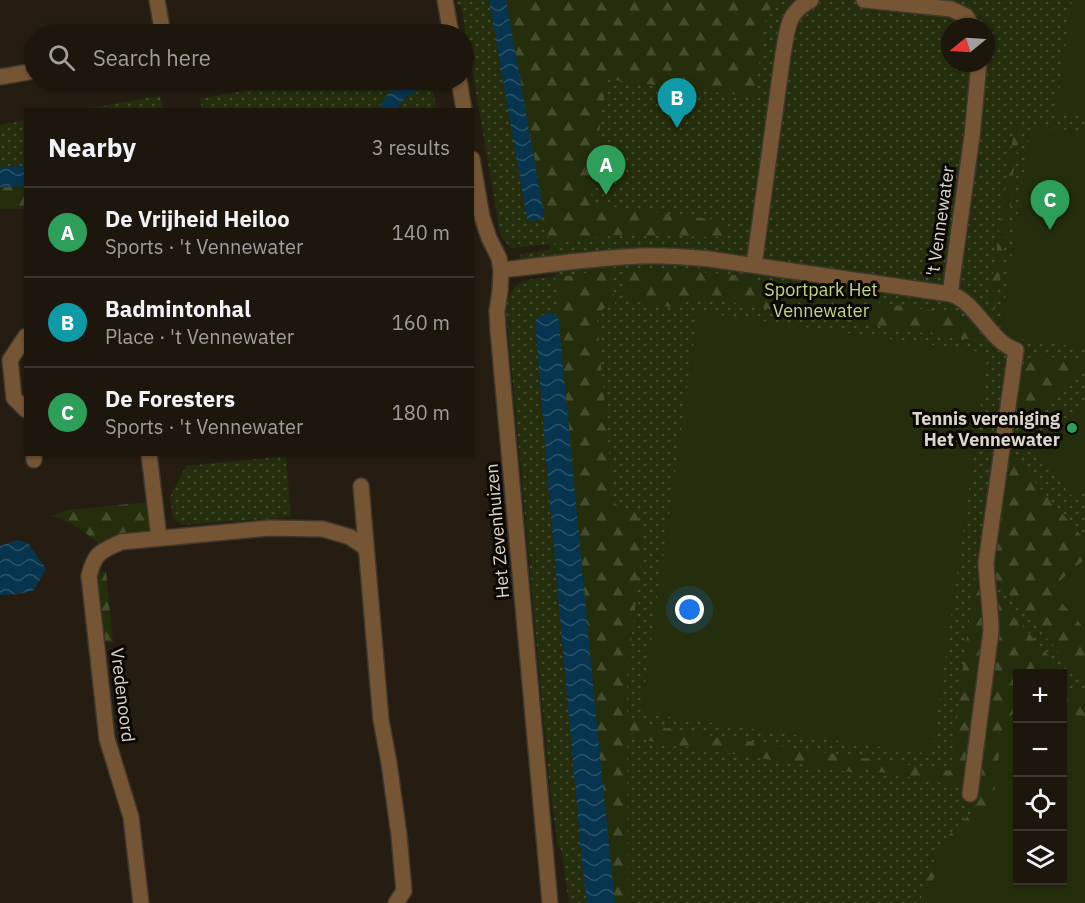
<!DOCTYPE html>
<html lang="en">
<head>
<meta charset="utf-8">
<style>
	:root { --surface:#1c160d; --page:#251f16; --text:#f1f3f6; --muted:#a09f9d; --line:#3a352e; --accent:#0f766e }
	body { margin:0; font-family:"IBM Plex Sans",sans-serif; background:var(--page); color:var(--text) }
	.controls { position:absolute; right:18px; bottom:18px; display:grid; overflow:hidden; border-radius:0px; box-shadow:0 2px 4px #0004 }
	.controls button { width:54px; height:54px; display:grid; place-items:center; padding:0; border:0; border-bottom:2px solid var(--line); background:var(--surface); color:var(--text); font:30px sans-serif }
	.compass { position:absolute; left:941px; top:18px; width:54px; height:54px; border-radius:50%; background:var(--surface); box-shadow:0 2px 4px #0004; rotate:252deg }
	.you { position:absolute; left:690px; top:610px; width:21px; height:21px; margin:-15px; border:4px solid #fff; border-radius:50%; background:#1a73e8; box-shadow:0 0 0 9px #1a73e833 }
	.badge { display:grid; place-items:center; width:39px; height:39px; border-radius:50%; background:var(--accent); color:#fff; font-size:20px; font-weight:700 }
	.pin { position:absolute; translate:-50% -50px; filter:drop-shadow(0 2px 3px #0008) }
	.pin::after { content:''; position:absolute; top:32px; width:21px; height:18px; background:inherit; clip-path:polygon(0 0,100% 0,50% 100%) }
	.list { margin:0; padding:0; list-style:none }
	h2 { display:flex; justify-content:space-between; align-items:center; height:78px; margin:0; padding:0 24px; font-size:26px }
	h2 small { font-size:20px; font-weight:400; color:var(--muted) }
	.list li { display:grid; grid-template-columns:39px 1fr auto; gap:18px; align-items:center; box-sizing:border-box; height:90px; padding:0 24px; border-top:2px solid var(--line) }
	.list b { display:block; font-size:22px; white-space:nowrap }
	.list p { margin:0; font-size:20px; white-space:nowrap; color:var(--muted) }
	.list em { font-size:20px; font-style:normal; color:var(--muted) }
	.icon { flex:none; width:33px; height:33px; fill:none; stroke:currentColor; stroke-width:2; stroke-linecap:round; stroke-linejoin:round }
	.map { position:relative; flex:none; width:1085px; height:903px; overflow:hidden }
	.search { position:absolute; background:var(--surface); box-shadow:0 2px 4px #0004; left:24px; top:24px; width:450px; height:66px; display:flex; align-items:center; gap:15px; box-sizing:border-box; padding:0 21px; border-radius:33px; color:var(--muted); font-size:22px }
	.panel { position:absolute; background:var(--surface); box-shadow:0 2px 4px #0004; left:24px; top:108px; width:450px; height:348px; border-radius:0px }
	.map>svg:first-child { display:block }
</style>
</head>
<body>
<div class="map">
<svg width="1085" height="903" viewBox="0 0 1085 903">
	<defs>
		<pattern id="grass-dots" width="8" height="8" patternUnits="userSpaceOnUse" patternTransform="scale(1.5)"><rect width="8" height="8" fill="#252e0c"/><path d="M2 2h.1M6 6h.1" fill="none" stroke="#444b2e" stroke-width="1.8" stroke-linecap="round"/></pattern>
		<pattern id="forest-firs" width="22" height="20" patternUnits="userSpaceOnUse" patternTransform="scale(1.5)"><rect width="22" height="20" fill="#252e0c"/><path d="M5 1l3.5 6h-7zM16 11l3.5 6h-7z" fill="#444b2e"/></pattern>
		<pattern id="water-waves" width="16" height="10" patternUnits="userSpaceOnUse" patternTransform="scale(1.5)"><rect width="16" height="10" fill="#07354f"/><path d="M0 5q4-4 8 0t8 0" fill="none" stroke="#2b5167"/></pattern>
	</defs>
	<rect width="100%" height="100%" fill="#251d11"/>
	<path fill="url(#grass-dots)" fill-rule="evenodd" d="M 456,0 L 489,0 L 527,219 L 508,13 L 705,0 L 1085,0 L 1085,903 L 615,903 L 537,318 L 535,322 L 548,483 L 582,863 L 587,903 L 569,903 L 561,849 L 558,847 L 550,790 L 506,308 C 512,276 529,280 555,277 L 552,256 L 528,259 L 520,258 L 520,254 L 550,250 L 550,244 L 511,248 L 503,239 L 500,232 L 461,5 L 457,5 ZM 950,27 L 986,27 L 986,63 L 950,63 ZM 1018,674 L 1062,674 L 1062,880 L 1018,880 Z
		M 301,80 L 403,80 L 395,83 L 378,109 L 202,109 L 200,99 Z
		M 423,88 L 432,89 L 437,109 L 397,110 C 404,97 410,94 423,88 Z
		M 160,96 L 163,109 L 85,109 Z
		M 25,120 L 25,166 L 0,167 L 0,125 Z
		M 286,456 L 291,517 L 183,525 L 173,518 L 170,497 L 186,466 Z"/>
	<path fill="url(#forest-firs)" d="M 506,0 L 776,0 L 768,12 L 764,27 L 755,97 L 606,79 L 590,204 L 727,221 L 726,237 L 617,235 L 550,244 Z
		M 1015,123 L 1021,124 L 1013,175 L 1015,176 L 995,309 L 988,308 Z
		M 25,186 L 25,209 L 0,209 L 0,187 Z
		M 654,268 L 745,276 L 766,286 L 956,314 C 972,319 977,322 978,340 L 956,338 L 696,297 L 676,308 L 626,300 L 623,269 Z
		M 611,269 L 615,304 C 604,307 599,310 597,321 L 613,495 L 615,504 L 622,508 L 634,511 L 640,521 L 643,544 L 627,675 L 627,719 L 678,731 L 951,771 L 966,642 L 979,552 L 982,553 L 985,619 L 966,787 L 858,768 L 857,773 L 649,741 L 627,736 L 628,903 L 615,903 L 599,748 L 555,278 Z
		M 1037,355 L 1085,362 L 1085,368 L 1010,434 L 1019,368 Z
		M 1007,450 L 1085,540 L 1085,559 L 1050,589 L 1085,629 L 1085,682 L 997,581 L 991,566 Z
		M 149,502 C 150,513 153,524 145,533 L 102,541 L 99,544 C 85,532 69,520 51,516 L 68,510 Z
		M 106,571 L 113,643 L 103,642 L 97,573 Z
		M 995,595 L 998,597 L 1008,610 L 1073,683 L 1063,693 L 1062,674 L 1018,674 L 1017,710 L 1004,722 L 993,803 L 986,813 L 968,828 L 938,868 L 929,892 L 928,900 L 921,898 L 927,878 L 938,850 L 948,836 L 974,810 Z
		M 1075,686 L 1085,697 L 1085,726 L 1063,700 L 1063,696 Z"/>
	<path fill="#252e0c" d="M 1072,0 L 1085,0 L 1085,117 L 1056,113 Z
		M 1031,125 L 1085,133 L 1085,348 L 1008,337 L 1001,327 Z
		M 698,312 L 988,353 L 932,754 L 641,713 Z
		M 1085,405 L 1085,485 L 1072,496 L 1033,451 Z
		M 1085,563 L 1085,629 L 1052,591 Z
		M 1063,700 L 1085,726 L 1085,903 L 927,903 C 932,874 946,850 967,830 C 976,821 985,813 993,803 L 1002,730 L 1017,715 L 1018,880 L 1062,880 Z"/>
	<path fill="url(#water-waves)" d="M 489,0 L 506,0 L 544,216 C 539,221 533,222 527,219 Z
		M 403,80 L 431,80 L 432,89 C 416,88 404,96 397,109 L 378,109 L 395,83 Z
		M 25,166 L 25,186 L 0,187 L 0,167 Z
		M 547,313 L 558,315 L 599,748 L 615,903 L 587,903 L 582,863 L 548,483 L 535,322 L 537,318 Z
		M 17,540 L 28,543 L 46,569 L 34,590 L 20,594 L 0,595 L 0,546 Z"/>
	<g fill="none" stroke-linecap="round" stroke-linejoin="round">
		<g stroke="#3e372b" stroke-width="18">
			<path id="minor" d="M 157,0 L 163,34
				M 864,0 L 951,9 L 966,16 L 973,27
				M 0,77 L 34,71
				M 754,265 L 783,54 C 788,29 786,13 811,0
				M 501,270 C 547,265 593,258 640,256 C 663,255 686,257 709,259 L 950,294 C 975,300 990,342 1016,350 L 986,563 C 987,586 991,609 991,631 L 970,794
				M 950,294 L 972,136 L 979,63
				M 26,336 L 10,360 L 14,398 L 26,410
				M 34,454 L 34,460
				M 149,454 L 159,538
				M 361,486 L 381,720 L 389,763 L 399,835 L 404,891 L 396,903
				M 141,903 L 131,817 L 107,739 L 89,576 C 95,552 100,552 121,542 L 269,528 L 323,529 L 350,537 L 366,548"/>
		</g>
		<g stroke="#3e372b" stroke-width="18">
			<path id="tertiary" d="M 445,0 L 451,34
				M 459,80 L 464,110
				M 472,159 L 482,217 L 489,238 L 499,258 L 501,270 L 500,291 L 497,311 L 498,330 L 550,903"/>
		</g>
		<use href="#minor" stroke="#765535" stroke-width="15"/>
		<use href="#tertiary" stroke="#765535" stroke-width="15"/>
	</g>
	<circle fill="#2e9e5b" stroke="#0b0804" stroke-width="2" cx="1072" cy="428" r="6"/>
	<g text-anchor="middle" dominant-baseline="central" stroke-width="6" stroke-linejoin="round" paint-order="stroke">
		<g font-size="18" fill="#dbd5cd" stroke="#0b0804">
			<text transform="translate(940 221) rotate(-82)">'t Vennewater</text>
			<text transform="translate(497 531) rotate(-95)">Het Zevenhuizen</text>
			<text transform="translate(123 695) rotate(83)">Vredenoord</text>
		</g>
		<g font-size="18" fill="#c0d884" stroke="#0b0804">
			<text x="821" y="289">Sportpark Het<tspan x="821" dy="21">Vennewater</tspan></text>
		</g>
		<g font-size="18" font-weight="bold" fill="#dbd5cd" stroke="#0b0804" text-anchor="end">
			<text x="1060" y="418">Tennis vereniging<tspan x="1060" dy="21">Het Vennewater</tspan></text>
		</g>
	</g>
</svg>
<div class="controls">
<button>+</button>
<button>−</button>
<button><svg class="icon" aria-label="locate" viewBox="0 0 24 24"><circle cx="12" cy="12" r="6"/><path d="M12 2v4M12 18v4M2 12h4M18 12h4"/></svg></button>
<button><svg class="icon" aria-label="layers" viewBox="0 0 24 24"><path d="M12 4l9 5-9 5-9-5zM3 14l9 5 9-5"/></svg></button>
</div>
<svg class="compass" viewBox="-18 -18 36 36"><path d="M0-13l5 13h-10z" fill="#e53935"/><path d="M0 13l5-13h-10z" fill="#a09f9d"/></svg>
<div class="you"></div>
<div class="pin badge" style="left:606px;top:195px;background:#2e9e5b">A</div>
<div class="pin badge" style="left:677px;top:128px;background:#0f9aa8">B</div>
<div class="pin badge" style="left:1050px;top:230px;background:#2e9e5b">C</div>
<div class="search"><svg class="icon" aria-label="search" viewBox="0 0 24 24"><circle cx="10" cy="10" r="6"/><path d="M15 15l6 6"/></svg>Search here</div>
<section class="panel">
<h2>Nearby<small>3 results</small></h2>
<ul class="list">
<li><span class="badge" style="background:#2e9e5b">A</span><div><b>De Vrijheid Heiloo</b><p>Sports · 't Vennewater</p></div><em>140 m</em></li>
<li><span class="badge" style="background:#0f9aa8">B</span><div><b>Badmintonhal</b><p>Place · 't Vennewater</p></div><em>160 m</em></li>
<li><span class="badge" style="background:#2e9e5b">C</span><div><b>De Foresters</b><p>Sports · 't Vennewater</p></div><em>180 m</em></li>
</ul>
</section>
</div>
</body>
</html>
